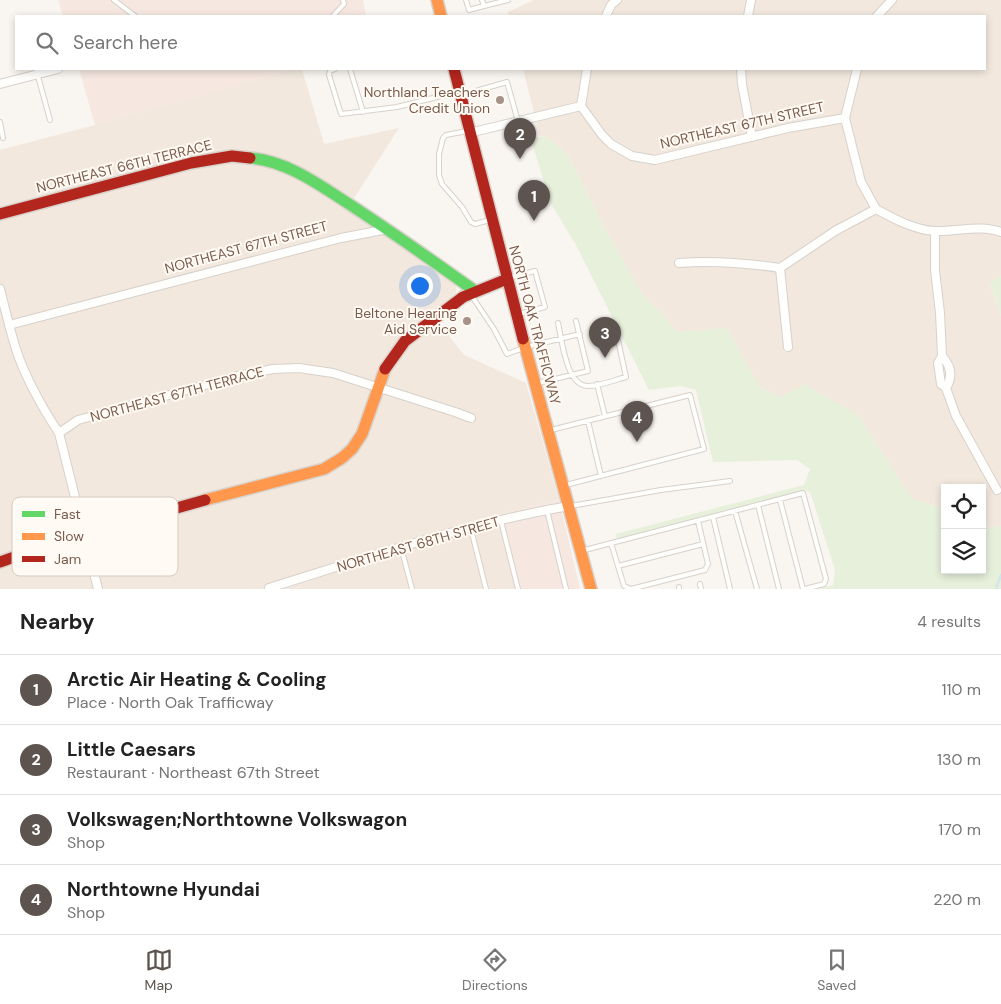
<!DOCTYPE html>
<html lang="en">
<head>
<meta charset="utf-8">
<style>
	:root { --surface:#fff; --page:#f6f6f6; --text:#222; --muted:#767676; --line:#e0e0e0; --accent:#5d544f }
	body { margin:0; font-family:"DM Sans",sans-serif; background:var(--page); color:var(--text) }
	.controls { position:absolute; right:15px; bottom:15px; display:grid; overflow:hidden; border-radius:0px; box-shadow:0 2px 8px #0003 }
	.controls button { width:45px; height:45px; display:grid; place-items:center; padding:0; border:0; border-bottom:1px solid var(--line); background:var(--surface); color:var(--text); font:25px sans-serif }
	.you { position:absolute; left:419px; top:285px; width:18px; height:18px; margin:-12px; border:4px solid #fff; border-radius:50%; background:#1a73e8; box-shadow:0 0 0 8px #1a73e833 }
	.badge { display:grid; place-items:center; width:32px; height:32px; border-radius:50%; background:var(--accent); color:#fff; font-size:16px; font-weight:700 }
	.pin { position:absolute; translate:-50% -41px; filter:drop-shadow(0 1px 2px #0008) }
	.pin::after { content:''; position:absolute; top:26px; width:18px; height:15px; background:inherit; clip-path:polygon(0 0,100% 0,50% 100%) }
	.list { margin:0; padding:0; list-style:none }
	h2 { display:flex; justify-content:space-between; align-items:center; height:65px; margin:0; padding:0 20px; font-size:21px }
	h2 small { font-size:16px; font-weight:400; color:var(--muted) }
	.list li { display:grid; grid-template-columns:32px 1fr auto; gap:15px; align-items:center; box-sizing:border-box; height:70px; padding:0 20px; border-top:1px solid var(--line) }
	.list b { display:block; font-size:19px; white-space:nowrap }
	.list p { margin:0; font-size:16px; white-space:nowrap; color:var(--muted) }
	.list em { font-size:16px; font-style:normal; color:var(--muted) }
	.icon { flex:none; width:28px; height:28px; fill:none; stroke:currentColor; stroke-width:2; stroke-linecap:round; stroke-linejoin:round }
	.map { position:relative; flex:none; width:1001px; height:589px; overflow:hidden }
	.search { position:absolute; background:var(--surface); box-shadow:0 2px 8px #0003; left:15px; right:15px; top:15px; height:55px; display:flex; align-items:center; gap:12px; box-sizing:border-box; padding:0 18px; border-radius:0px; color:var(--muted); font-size:19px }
	.sheet { height:345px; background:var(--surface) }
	nav { display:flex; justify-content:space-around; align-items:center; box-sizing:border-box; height:70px; border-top:1px solid var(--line); background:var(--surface); font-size:14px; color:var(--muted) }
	nav a { display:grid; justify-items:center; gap:2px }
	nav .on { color:var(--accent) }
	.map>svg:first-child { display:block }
</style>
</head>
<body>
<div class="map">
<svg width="1001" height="589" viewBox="0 0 1001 589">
	<rect width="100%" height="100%" fill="#f9f5f0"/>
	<path fill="#f2e8de" d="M 534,0 L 1001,0 L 1001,275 L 990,285 L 1001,316 L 1001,526 L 982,528 L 982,488 L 945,488 L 945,511 L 937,506 L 912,499 L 858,415 L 781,397 L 760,387 L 727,328 L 678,332 L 641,293 L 602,223 L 568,155 L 546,136 L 540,137 L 523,69 L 985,69 L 985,16 L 509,16 L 508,12 Z
		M 293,69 L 302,69 L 324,144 L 399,128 L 347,209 L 452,277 L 456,282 L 456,293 L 453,297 L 432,314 L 464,355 L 526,383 L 559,499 L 499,515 L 519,589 L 0,589 L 0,150 L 95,125 Z"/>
	<path fill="#f6e8e1" d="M 58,0 L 363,0 L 366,16 L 63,16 Z
		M 79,69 L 293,69 L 95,125 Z
		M 559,499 L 580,589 L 519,589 L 499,515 Z"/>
	<path fill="#e7f0db" d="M 546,136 L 568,155 L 602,223 L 641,293 L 678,332 L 727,328 L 760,387 L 781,397 L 804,384 L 858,415 L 912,499 L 937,506 L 945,511 L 945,570 L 982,570 L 982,528 L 1001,526 L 1001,589 L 818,589 L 833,585 L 835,570 L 810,492 L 804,490 L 617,540 L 616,534 L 804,485 L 810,469 L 797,460 L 713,462 L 696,390 L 681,386 L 649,390 L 576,245 L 550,202 L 531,139 Z
		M 1001,275 L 1001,316 L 990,284 Z"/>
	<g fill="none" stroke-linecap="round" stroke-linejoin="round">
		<path stroke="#d0e8ea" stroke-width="2.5" d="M 996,589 L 1001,575"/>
		<g stroke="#d7d1cb" stroke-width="6">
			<path id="lane" d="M 114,0 L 135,16
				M 466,0 L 469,10 L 484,6
				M 482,0 L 484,6 L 508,0
				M 333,16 L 344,4 L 343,0
				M 36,69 L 50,120
				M 335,69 L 330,71 L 329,75 L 341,114 L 397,107 L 457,92
				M 350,69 L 363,112
				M 462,95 L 507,82 L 518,121
				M 0,122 L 3,138
				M 467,131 L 446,135 L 443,138 L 439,154 L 439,175 L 442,184 L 462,207 L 471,222 L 475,224 L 490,220
				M 507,278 L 535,271 L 545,307 L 519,314
				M 471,295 L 494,329 L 507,354 L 526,347 L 580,334
				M 558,323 C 562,340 566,386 588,386 C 600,386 615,380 626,377 L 618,340
				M 538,383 L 588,371 L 576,321
				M 597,384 L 605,416
				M 588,421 L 601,476
				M 551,430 L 690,395 L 704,449 L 566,485
				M 780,500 L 803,589
				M 758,505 L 779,589
				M 571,506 L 661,490 L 730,481
				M 547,510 L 566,589
				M 735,511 L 757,589
				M 713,517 L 730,589
				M 501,521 L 518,589
				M 471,529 L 486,589
				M 611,543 L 624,586 L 631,589 L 705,570 L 708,564 L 698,521
				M 401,547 L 412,589
				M 581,551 L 803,493 L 826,579 L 824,584 L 805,589
				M 618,566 L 703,544
				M 700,584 L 701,589
				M 679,587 L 679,589"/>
		</g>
		<g stroke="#d7d1cb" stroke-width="10">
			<path id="street" d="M 606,16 L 611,5 L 617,0
				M 748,16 L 751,0
				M 877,16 L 892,0
				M 741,69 L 742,84 L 752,137
				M 857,69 L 845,118 L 861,182 L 876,209
				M 0,84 L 58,69
				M 581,106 L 602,135 L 611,144 L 632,156 L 655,160 L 788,128 L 845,118
				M 581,106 L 587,69
				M 469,133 L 581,106
				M 935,231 L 935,270 L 940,313 L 942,356 L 938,363 L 941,384 L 946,388 L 956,416 L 997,490
				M 679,263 C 713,260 746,263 780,268 L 835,231 L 876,209 C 894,219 915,230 935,231 C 956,232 981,224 1001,232
				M 780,268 L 788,347
				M 0,289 C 5,309 10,330 16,349 C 24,375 44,411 59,433 L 98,589
				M 9,325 L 341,238 L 388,229
				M 942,356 C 951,366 953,377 946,388
				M 59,433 L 78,420 L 238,376 L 273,369 L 299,368 L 333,373 L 455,412 L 471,418
				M 269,588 C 366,558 469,523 569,506"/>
		</g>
		<g stroke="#d9d2cb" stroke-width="14">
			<path id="fast" d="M 250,158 C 287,161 318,184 349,204 C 392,232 433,261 475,291"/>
		</g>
		<g stroke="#d9d2cb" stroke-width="14">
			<path id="slow" d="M 437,0 L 441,16
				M 523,339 L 591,589
				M 205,500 L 324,469 L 342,458 L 352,449 L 362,434 L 385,369"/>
		</g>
		<g stroke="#d9d2cb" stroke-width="14">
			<path id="jam" d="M 454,69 L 523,339
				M 0,214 L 191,163 L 232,156 L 250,158
				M 385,369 L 405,341 L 463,297 L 507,279
				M 0,562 L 84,532 L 113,526 L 205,500"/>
		</g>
		<use href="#lane" stroke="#fefefd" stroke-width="4"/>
		<use href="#street" stroke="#fefefd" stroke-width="8"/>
		<use href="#fast" stroke="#63d668" stroke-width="11"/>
		<use href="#slow" stroke="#ff974d" stroke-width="11"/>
		<use href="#jam" stroke="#b3261e" stroke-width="11"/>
	</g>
	<g fill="#a69286" stroke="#fffaf3" stroke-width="2">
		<circle cx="500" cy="100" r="5"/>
		<circle cx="467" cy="321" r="5"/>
	</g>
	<g text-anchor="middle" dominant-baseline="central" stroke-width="4" stroke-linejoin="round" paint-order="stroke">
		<g font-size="14" fill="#7a5c4d" stroke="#fffaf3" text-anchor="end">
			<text x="490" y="92">Northland Teachers<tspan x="490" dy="16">Credit Union</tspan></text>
			<text x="457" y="313">Beltone Hearing<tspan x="457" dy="16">Aid Service</tspan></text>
		</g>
		<g font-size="14" fill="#7a5c4d" stroke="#fffaf3">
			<text transform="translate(742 125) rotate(-13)">NORTHEAST 67TH STREET</text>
			<text transform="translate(124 166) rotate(-14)">NORTHEAST 66TH TERRACE</text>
			<text transform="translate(246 247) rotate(-15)">NORTHEAST 67TH STREET</text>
			<text transform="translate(535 325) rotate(75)">NORTH OAK TRAFFICWAY</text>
			<text transform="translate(177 394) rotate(-15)">NORTHEAST 67TH TERRACE</text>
			<text transform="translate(418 544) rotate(-16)">NORTHEAST 68TH STREET</text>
		</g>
	</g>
	<rect x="12" y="497" width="166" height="79" rx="8" fill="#fffaf3" stroke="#d7cbc1" stroke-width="1"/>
	<rect x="22" y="511" width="23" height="6" fill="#63d668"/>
	<rect x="22" y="533" width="23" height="7" fill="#ff974d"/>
	<rect x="22" y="556" width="23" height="6" fill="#b3261e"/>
	<g font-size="14" fill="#7a5c4d">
		<text x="54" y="519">Fast</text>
		<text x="54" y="541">Slow</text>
		<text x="54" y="564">Jam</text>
	</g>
</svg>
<div class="controls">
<button><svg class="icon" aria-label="locate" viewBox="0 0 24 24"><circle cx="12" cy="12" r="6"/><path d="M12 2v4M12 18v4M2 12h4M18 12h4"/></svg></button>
<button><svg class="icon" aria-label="layers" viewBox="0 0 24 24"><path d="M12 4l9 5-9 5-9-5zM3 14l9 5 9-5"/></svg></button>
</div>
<div class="you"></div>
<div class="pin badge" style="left:534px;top:221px">1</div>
<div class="pin badge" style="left:520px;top:159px">2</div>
<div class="pin badge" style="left:605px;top:358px">3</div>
<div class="pin badge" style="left:637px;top:442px">4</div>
<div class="search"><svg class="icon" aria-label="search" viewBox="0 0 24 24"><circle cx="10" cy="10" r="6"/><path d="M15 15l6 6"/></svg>Search here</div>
</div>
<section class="sheet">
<h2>Nearby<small>4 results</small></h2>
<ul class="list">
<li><span class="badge">1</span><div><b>Arctic Air Heating &amp; Cooling</b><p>Place · North Oak Trafficway</p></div><em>110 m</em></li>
<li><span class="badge">2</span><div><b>Little Caesars</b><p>Restaurant · Northeast 67th Street</p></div><em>130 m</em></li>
<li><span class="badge">3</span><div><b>Volkswagen;Northtowne Volkswagon</b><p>Shop</p></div><em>170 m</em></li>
<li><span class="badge">4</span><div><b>Northtowne Hyundai</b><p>Shop</p></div><em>220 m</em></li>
</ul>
</section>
<nav>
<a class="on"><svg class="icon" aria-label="map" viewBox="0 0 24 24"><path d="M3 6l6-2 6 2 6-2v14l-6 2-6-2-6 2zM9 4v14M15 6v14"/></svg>Map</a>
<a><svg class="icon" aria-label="directions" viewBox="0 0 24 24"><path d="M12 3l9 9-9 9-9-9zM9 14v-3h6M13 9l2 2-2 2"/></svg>Directions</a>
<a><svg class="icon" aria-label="saved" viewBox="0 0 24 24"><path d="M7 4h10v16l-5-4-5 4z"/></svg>Saved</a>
</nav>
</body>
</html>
